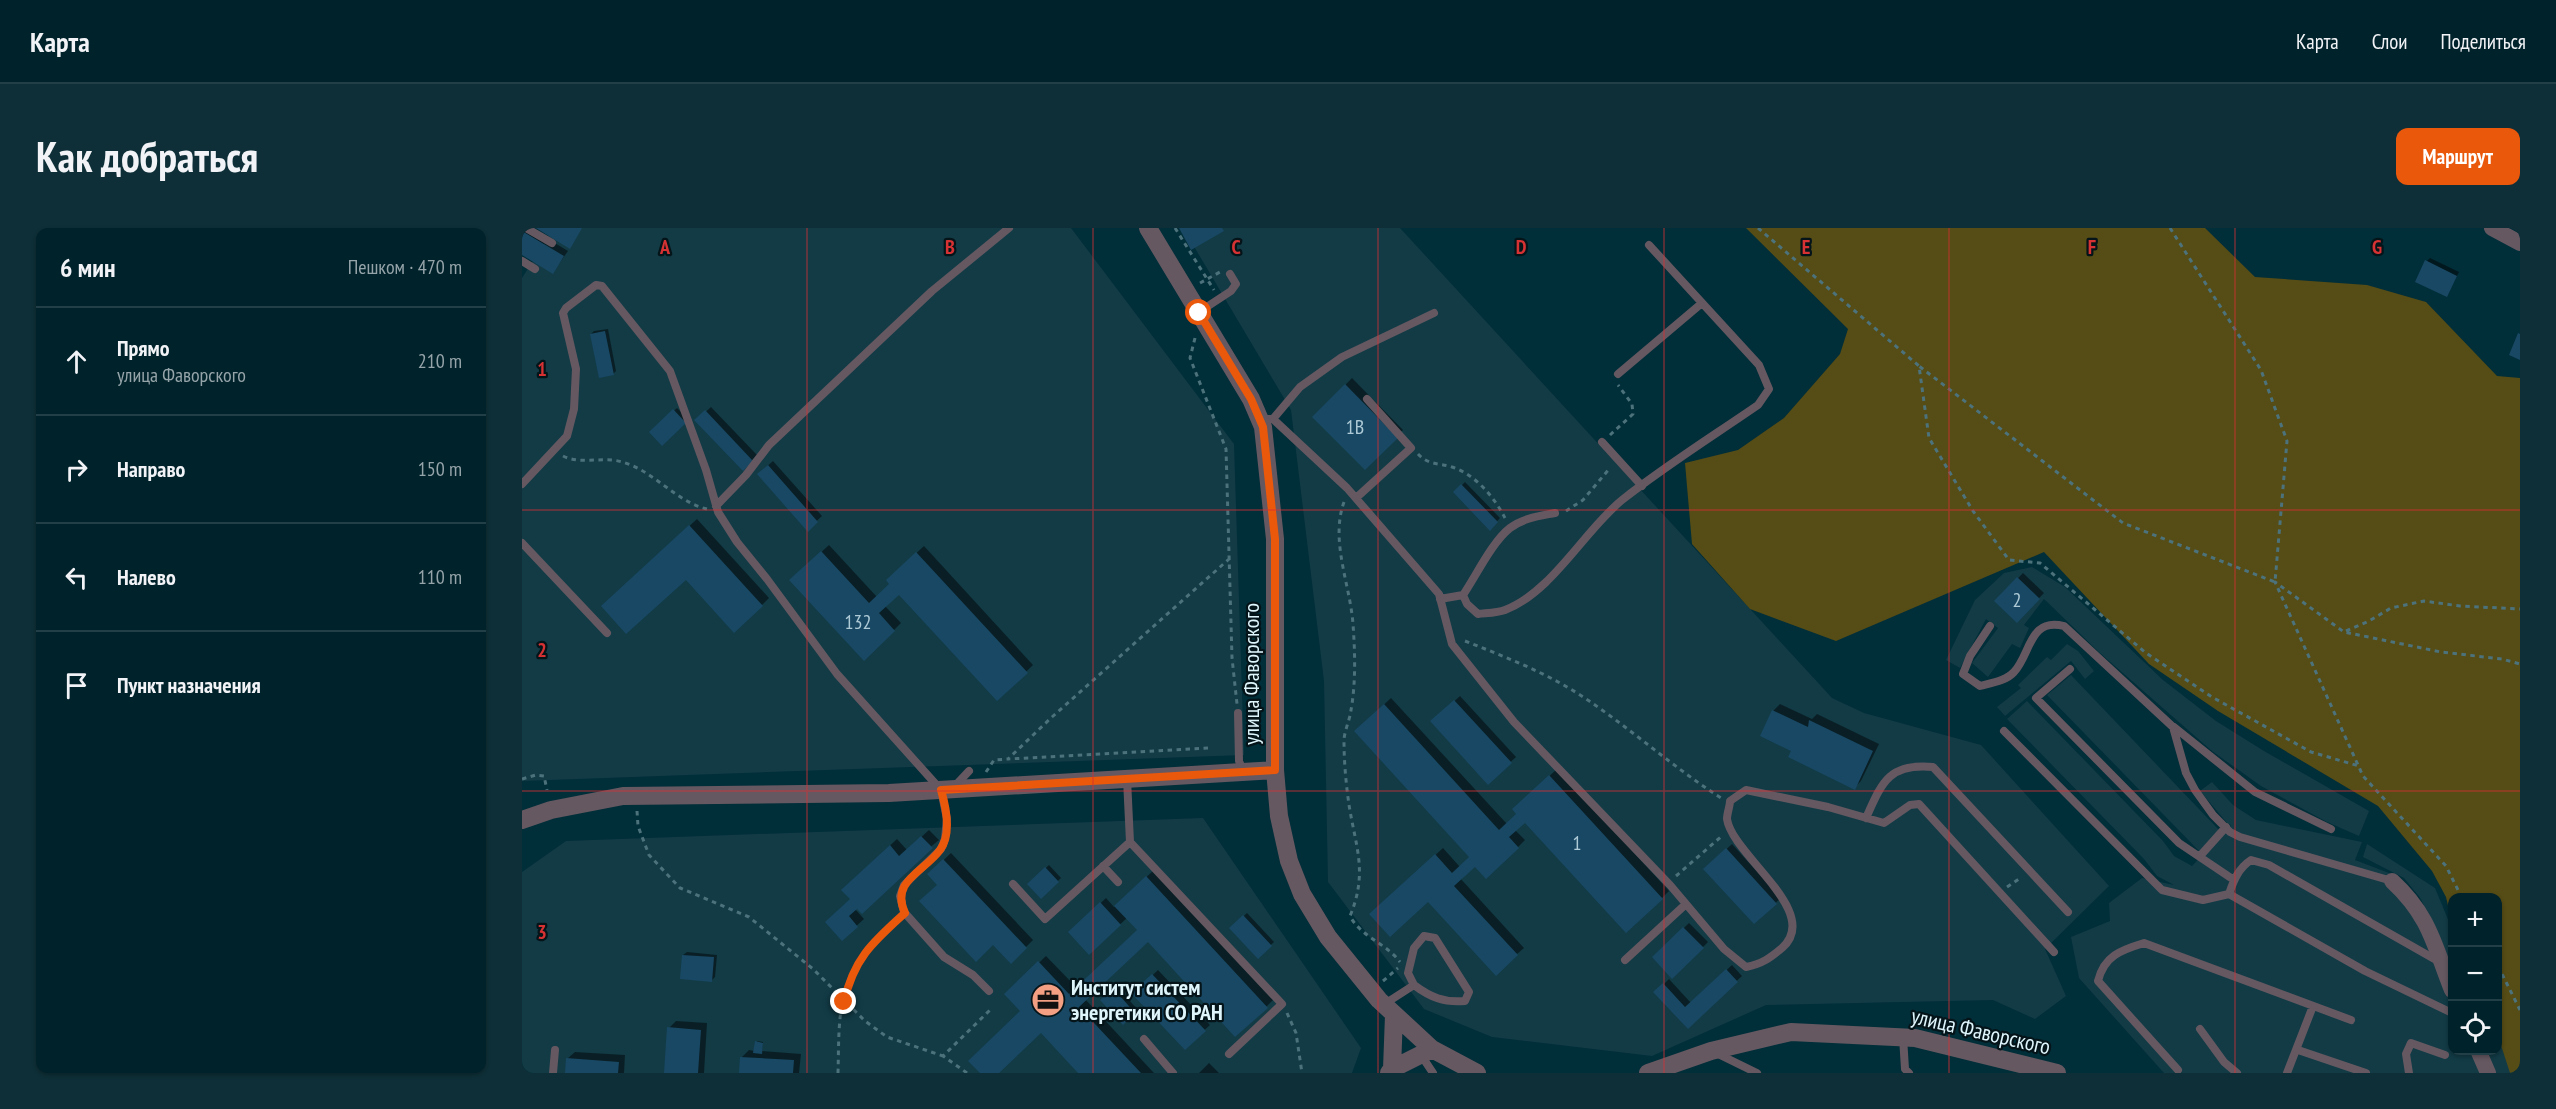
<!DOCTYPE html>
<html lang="ru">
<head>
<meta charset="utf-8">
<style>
	:root { --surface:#00222b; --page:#0e2f37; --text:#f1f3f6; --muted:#95a4a9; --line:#223f47; --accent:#ea580c }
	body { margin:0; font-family:"PT Sans Narrow",sans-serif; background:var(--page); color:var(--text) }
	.controls { position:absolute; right:18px; bottom:18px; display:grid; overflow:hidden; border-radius:12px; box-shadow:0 2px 4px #0004 }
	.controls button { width:54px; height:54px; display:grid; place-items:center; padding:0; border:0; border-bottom:2px solid var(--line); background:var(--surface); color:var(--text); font:30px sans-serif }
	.stop { position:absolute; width:18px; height:18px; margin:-14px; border:4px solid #ea580c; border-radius:50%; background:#fff }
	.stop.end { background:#ea580c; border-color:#fff; box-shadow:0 2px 6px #0008 }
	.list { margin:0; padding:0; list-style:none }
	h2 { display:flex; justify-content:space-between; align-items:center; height:78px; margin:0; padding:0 24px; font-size:26px }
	h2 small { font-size:20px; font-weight:400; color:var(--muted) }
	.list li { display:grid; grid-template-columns:39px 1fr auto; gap:18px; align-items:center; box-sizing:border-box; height:108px; padding:0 24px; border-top:2px solid var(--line) }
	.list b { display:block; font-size:22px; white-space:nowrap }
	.list p { margin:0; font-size:20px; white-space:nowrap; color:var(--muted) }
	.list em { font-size:20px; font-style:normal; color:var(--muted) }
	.icon { flex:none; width:33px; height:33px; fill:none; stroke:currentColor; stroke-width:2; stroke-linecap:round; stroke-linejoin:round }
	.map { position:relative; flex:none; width:1998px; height:845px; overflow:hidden; border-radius:12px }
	header { display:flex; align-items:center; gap:36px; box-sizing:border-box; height:84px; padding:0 30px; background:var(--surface); border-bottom:2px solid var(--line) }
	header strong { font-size:28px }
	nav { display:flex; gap:33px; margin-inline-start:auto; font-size:21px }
	.intro { display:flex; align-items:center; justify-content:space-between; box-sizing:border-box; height:144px; padding:0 36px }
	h1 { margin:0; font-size:42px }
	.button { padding:15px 27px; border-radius:12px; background:var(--accent); color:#fff; font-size:21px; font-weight:700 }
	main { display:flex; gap:36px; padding:0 36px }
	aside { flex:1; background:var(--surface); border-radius:12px; box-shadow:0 2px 4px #0004 }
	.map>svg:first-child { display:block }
</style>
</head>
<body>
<header>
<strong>Карта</strong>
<nav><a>Карта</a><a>Слои</a><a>Поделиться</a></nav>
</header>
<div class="intro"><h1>Как добраться</h1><a class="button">Маршрут</a></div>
<main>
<aside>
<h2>6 мин<small>Пешком · 470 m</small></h2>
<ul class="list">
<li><svg class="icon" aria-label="ahead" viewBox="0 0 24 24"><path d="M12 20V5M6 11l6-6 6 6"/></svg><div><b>Прямо</b><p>улица Фаворского</p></div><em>210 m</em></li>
<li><svg class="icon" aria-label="right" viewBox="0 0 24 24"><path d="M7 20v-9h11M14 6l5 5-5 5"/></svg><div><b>Направо</b></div><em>150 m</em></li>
<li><svg class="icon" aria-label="left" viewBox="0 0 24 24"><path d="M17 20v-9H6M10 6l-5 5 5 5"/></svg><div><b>Налево</b></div><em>110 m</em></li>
<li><svg class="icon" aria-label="arrive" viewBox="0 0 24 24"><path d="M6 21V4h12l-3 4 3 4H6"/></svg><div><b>Пункт назначения</b></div></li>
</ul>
</aside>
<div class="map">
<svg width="1998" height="845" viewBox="0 0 1998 845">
	<rect width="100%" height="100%" fill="#002e39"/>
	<path fill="#123b46" d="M 32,0 L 549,0 L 712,216 L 722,527 L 0,553 L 0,50 Z
		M 661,0 L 878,0 L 1310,470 L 1342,485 L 1459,517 L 1587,658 L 1523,721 L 1544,768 L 1513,791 L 1471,772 L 1244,777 L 1130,828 L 970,809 L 902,781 L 806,654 L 802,453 L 769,182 Z
		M 1510,339 L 1543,359 L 1641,452 L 1694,493 L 1742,523 L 1847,583 L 1837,608 L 1805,594 L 1739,558 L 1690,523 L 1578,425 L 1522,371 L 1502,397 L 1507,400 L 1498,420 L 1490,416 L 1466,449 L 1450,435 L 1476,400 L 1464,391 L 1438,440 L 1424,432 L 1453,372 L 1482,345 Z
		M 1545,416 L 1556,423 L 1572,443 L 1563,451 L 1549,433 L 1483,488 L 1475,479 L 1499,460 L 1496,457 L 1525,429 L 1529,432 Z
		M 1549,447 L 1698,603 L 1677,623 L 1525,467 Z
		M 1505,473 L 1641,613 L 1652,628 L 1670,638 L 1709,597 L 1706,596 L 1678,563 L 1690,554 L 1711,577 L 1734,592 L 1840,614 L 1833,632 L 1867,645 L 1888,662 L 1925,731 L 1899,671 L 1882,650 L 1841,629 L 1845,616 L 1913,660 L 1930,701 L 1930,822 L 1976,822 L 1976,807 L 1993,845 L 1642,845 L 1557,750 L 1549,709 L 1588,693 L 1587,675 L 1620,650 L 1652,657 L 1635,648 L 1622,631 L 1485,491 Z
		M 681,590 L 839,820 L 830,845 L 0,845 L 0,644 L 44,613 Z"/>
	<path fill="#564c15" d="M 1224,0 L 1683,0 L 1733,49 L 1845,57 L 1904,74 L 1975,148 L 1998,150 L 1998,845 L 1988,845 L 1976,808 L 1976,670 L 1930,670 L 1930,695 L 1924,669 L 1910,643 L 1856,578 L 1696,483 L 1627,436 L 1522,324 L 1314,413 L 1228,381 L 1170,316 L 1163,235 L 1216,222 L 1262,190 L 1318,126 L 1326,101 Z"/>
	<path fill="#0007" d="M 1,0 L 8,0 L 46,23 L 31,44 L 0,25 Z
		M 1908,30 L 1937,44 L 1925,67 L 1905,33 Z
		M 86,101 L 94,143 L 91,146 L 69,106 L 72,103 Z
		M 830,150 L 881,202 L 843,240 L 792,189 Z
		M 189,179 L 235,227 L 221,241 L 175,192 Z
		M 155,180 L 166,191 L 129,204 Z
		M 251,233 L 300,288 L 286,301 L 242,241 Z
		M 943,254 L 978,290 L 968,301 L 933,264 Z
		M 175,291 L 247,370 L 240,377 L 164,350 L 88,371 Z
		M 307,317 L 355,369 L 369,356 L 373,345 L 402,318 L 511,437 L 476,471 L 377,364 L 363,378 L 379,395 L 372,402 L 269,352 Z
		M 1501,345 L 1522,365 L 1495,393 L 1474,373 Z
		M 938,468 L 994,529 L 966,555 L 911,493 Z
		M 869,470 L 985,596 L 996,585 L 999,574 L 1035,541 L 1147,663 L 1140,670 L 1003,592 L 993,602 L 1003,612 L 996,619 L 953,637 L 938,650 L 1002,720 L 995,726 L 906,672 L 856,679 L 921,620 L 938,639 L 949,628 L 841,496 Z
		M 1258,476 L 1290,491 L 1295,486 L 1357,516 L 1339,553 L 1332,560 L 1271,522 L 1251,483 Z
		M 407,602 L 417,612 L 333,681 L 342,691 L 320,711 L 329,671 L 328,655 L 375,611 L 385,622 Z
		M 1210,616 L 1259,670 L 1232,694 L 1183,641 Z
		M 429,625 L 511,712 L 489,734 L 407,646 Z
		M 527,637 L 539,650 L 519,669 L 507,656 Z
		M 632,642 L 751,772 L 744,779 L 626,712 L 563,771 L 632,845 L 558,845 L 519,803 L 475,845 L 460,845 L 500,783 L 484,766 L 524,728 L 555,760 L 617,702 L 605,690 L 567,725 L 548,704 L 584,670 L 592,679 Z
		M 725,685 L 752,714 L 736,729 L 709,700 Z
		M 1167,695 L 1186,714 L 1151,749 L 1132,729 Z
		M 165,724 L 195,727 L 193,749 L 190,752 L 161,727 Z
		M 1210,737 L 1220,748 L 1166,798 L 1134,764 L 1147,751 L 1169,775 Z
		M 636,742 L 688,797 L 663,820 L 612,765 Z
		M 595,758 L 615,781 L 601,794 L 580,772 Z
		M 154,793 L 185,795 L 182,845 L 144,845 L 147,800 Z
		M 235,813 L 241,814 L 240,823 L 279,826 L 277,845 L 219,845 L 220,829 L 227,822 L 233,823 Z
		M 53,824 L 103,827 L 102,845 L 45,845 L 45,831 Z
		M 687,835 L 697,845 L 677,845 Z"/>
	<path fill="#194864" d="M 14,0 L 60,0 L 48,21 Z
		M 657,0 L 700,0 L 702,3 L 669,22 Z
		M 0,3 L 42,28 L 31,46 L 0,27 Z
		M 1903,32 L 1935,48 L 1925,69 L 1893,54 Z
		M 83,103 L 92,147 L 77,150 L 68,106 Z
		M 1996,105 L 1998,106 L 1998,132 L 1987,127 Z
		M 823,156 L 876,210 L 843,242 L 790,189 Z
		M 151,181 L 164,195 L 140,218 L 127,204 Z
		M 183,182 L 231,233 L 221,243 L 172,192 Z
		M 246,237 L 296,294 L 286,304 L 235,246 Z
		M 939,256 L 976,294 L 968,303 L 931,264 Z
		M 167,297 L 241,378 L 212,405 L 164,352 L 104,406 L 79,378 Z
		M 299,323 L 347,375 L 367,356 L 364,352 L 394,324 L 506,445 L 475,473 L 377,367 L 357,385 L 373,403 L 342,433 L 267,352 Z
		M 1495,349 L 1518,371 L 1495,395 L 1472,373 Z
		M 932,472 L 990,535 L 966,557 L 908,493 Z
		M 862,476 L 977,602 L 994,586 L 990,581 L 1027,547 L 1141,671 L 1104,705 L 1003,595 L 987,609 L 997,620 L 964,651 L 953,639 L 932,658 L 996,727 L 974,748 L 906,674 L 868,709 L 847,686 L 913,626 L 930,645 L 947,629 L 832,503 Z
		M 1250,482 L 1286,499 L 1287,492 L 1351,523 L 1333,562 L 1266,529 L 1269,523 L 1238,508 Z
		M 399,608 L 411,620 L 340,686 L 335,681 L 327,688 L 336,699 L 320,713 L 303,694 L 328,671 L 319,662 L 368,617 L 377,628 Z
		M 1204,620 L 1255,676 L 1232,696 L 1181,641 Z
		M 421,631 L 505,720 L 489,736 L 471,717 L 454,734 L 397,673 L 415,657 L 405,646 Z
		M 523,639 L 537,654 L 519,671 L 505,656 Z
		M 624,648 L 746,780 L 713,809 L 626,714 L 557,779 L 619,845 L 556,845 L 519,805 L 477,845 L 458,845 L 446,833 L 498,783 L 482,766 L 516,733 L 547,766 L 615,702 L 592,678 Z
		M 578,674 L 599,697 L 567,727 L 546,704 Z
		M 721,687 L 750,718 L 736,731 L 707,700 Z
		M 1161,699 L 1182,720 L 1150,751 L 1130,729 Z
		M 160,727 L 192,729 L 190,754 L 158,751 Z
		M 1204,741 L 1216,754 L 1166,801 L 1131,764 L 1141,755 L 1163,779 Z
		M 630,746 L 684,803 L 663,822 L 609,765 Z
		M 591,760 L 613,785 L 601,797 L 578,772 Z
		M 145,799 L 179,802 L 176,845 L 142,845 Z
		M 233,813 L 241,815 L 240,826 L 231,825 Z
		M 218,829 L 272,832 L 271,845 L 217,845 Z
		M 44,830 L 97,834 L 96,845 L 43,845 Z"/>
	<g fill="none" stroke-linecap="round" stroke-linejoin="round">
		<path stroke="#4c727c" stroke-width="3" stroke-dasharray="4.5 4.5" stroke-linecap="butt" d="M 653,0 L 692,62
			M 1236,0 L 1397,138
			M 1648,0 L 1739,142 L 1765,213 L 1753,354 L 1601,295 L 1397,138 L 1407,210 L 1451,283 L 1487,332 L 1518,335 L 1624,425 L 1690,469 L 1789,524 L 1837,538
			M 678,55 L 698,44
			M 673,110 L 668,130 L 704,221 L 710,430 L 715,476
			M 1088,207 L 1111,186 L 1110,176 L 1096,157
			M 896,226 C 906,237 917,235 930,239 C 954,247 972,269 983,290
			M 41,228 C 59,237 81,228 100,234 C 131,242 154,274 185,281
			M 822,274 C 808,313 828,356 831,396 C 833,424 834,454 829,482 C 828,492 822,503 822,513 C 822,534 824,556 827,577 C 834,620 846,645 828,688 C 839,709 864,715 878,734
			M 1044,283 L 1061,272 L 1088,240
			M 1824,403 L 1847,393 L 1869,380 L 1902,373 L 1938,378 L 1998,381
			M 943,413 C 981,428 1020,443 1055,465 C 1105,497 1149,538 1199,570
			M 686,520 L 486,531 L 530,489 L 707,331
			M 464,544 L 472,532 L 486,531
			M 0,551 L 14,547 L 22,548 L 25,562
			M 115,583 L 116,598 L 127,627 L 158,660 L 227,689 L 291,741 L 343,793 L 365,809 L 421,828
			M 1154,648 L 1201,607
			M 1485,659 L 1500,649
			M 1940,670 L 1924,638 L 1841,548 L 1753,354 L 1822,404 L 1919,424 L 1980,431 L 1998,436
			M 1976,738 L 1998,782
			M 861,753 L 876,740
			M 765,785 L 774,805 L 780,845
			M 316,845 C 317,814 315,778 328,749 C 338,726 357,709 375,693
			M 445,845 L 421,828 L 469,781"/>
		<path stroke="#655861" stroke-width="8" d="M 4,0 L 30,15
			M 0,33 L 13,41
			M 677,84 L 709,63 L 714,56 L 708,46
			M 1096,146 L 1180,75
			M 738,191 L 751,191 L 825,260 L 917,366 L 930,416 L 992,494 L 1148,657 L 1202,721 L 1224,739 C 1240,736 1248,730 1260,720 C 1301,684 1210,627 1205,591 C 1205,585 1208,578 1208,573 L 1224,562 L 1306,579 L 1362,595 L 1388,577 L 1397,576 L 1532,724
			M 751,191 L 778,159 L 820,129 L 912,85
			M 1080,214 L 1120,258
			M 0,256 L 45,208 L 52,181 L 54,141 L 41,85 L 44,80 L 74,57 L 80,58 L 148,143 L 184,242 L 196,284 L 215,314 L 245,351 L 315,446 L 419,562 L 425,591 L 423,611 L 419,621 L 382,657 L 378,668 L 382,684 L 422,729 L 451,747 L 467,763
			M 834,270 L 889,220 L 845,171
			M 194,278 L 224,247 L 247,217 L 410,63 L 487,0
			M 0,315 L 85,405
			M 941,367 C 954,348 970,314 988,300 C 1001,290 1018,288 1033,285
			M 918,371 L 941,367 L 945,376 L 956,386 C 964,385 975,385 983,382 C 1030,364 1062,303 1100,272 C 1143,238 1191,208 1236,177 L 1247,161 L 1237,137 L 1127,17
			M 1468,398 L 1448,428 L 1441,446 L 1458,458 C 1469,455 1484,453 1492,444 C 1509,426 1507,389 1542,398 L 1651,499 L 1664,545 L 1673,562 L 1691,587 L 1708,604 L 1718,609 L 1870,653
			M 1548,441 L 1514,470 L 1657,615 L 1712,652
			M 716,485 L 717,533 L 721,543
			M 1652,499 L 1733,564 L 1809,601
			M 1482,503 L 1640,662 L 1681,672 L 1707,666 L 1843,743 L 1930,785
			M 605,551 L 608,614 L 760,776 L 707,826
			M 432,559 L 447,543
			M 1344,590 C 1360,554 1367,535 1411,539 L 1546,684
			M 1678,628 L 1704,599
			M 581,638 L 596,654
			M 491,656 L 523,691 L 608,614
			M 1707,666 C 1712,651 1717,640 1729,632 L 1747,637 L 1916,733
			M 1103,732 L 1164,676
			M 861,777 L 892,757 L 886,745 L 892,720 L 902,708 L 913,710 L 947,764 L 943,773 C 922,775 908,769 892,757
			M 1678,801 L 1702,834 L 1715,845
			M 1381,809 L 1383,841 L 1387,845
			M 622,811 L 651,845
			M 1776,822 L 1844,845
			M 1192,824 L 1235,845
			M 899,827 L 911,845
			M 1656,842 L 1576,753 C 1582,728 1599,722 1622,715 L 1829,792
			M 31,845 L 33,822
			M 1765,845 L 1791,778
			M 1887,845 L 1884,826 L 1889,815 L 1923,827"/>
		<path stroke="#655861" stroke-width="16" d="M 1970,0 L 1998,15
			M 1870,653 C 1908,688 1912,717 1930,762
			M 1956,822 L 1966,845"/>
		<path stroke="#655861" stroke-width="18" d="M 626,0 L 729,171 L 741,199 L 753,311 L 753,542 L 757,588 L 767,633 L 780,666 L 806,709 L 857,772 L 910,821 L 955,845
			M 0,592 L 29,582 L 101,568 L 367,565 L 753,542
			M 870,841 L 910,821
			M 867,845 L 870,841 L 872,787
			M 1126,845 L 1189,823 L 1269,804 L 1393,810 L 1535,845"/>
	</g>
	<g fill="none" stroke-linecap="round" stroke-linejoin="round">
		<path stroke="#ea580c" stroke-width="8" d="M 322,774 C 332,730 351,714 383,685 C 368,653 402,644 418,622 C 430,606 424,579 419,562 L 753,542 L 753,311 L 741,199 L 729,171 L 677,85"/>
	</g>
	<path fill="none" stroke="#d63233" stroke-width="1.5" stroke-opacity="0.55" d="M 285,0 L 285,845M 571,0 L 571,845M 856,0 L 856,845M 1142,0 L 1142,845M 1427,0 L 1427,845M 1713,0 L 1713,845M 0,282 L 1998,282M 0,563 L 1998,563"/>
	<defs>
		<g id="office-disc" transform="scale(1.725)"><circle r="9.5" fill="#f39f83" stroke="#041419"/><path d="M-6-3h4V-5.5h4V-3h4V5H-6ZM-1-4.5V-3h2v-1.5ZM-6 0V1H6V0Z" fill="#111"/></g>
	</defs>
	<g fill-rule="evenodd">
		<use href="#office-disc" x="526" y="772"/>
	</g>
	<g text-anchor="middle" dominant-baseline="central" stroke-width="4.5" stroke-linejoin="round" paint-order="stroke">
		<g font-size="20" fill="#aecad6">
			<text x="833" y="199">1В</text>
			<text x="1495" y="372">2</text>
			<text x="336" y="394">132</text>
			<text x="1055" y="615">1</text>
		</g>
		<g font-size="22" fill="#dff5fc" stroke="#041419">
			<text transform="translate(729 446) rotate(-90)">улица Фаворского</text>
			<text transform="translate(1459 803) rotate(13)">улица Фаворского</text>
		</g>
		<g font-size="22" font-weight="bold" fill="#dff5fc" stroke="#041419" text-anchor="start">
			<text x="549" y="759">Институт систем<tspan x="549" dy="25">энергетики СО РАН</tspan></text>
		</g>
	</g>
	<g font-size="20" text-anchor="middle" font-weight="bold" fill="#d63233" stroke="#041419" stroke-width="4.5" stroke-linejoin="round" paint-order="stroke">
		<text x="143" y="26">A</text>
		<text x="428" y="26">B</text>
		<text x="714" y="26">C</text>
		<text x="999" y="26">D</text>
		<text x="1284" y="26">E</text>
		<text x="1570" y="26">F</text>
		<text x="1855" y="26">G</text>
		<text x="20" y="148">1</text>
		<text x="20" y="429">2</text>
		<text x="20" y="711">3</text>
	</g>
</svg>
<div class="controls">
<button>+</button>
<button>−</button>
<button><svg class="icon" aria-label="locate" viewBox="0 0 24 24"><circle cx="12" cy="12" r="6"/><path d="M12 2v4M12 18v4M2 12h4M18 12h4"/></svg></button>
</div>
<div class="stop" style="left:677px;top:85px"></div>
<div class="stop end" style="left:322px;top:774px"></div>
</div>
</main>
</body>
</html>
